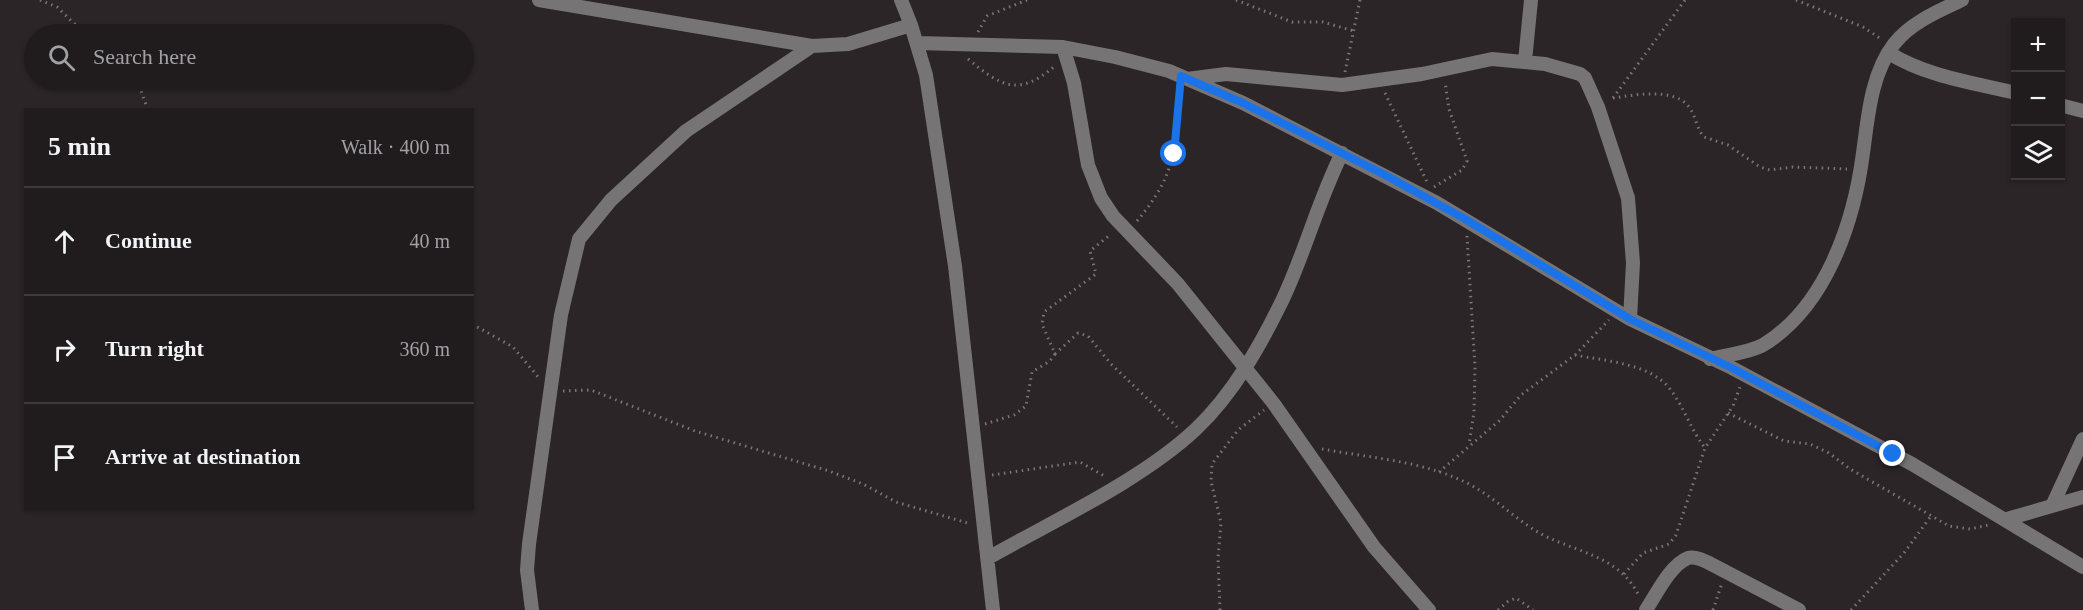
<!DOCTYPE html>
<html lang="en">
<head>
<meta charset="utf-8">
<style>
	:root { --surface:#201c1e; --page:#282527; --text:#f1f3f6; --muted:#a2a1a4; --line:#3d3a3c }
	body { margin:0; font-family:"Times New Roman",serif; background:var(--page); color:var(--text) }
	.controls { position:absolute; right:18px; top:18px; display:grid; overflow:hidden; border-radius:0px; box-shadow:0 2px 4px #0004 }
	.controls button { width:54px; height:54px; display:grid; place-items:center; padding:0; border:0; border-bottom:2px solid var(--line); background:var(--surface); color:var(--text); font:30px sans-serif }
	.stop { position:absolute; width:18px; height:18px; margin:-14px; border:4px solid #1a73e8; border-radius:50%; background:#fff }
	.stop.end { background:#1a73e8; border-color:#fff; box-shadow:0 2px 6px #0008 }
	.list { margin:0; padding:0; list-style:none }
	h2 { display:flex; justify-content:space-between; align-items:center; height:78px; margin:0; padding:0 24px; font-size:26px }
	h2 small { font-size:20px; font-weight:400; color:var(--muted) }
	.list li { display:grid; grid-template-columns:39px 1fr auto; gap:18px; align-items:center; box-sizing:border-box; height:108px; padding:0 24px; border-top:2px solid var(--line) }
	.list b { display:block; font-size:22px; white-space:nowrap }
	.list em { font-size:20px; font-style:normal; color:var(--muted) }
	.icon { flex:none; width:33px; height:33px; fill:none; stroke:currentColor; stroke-width:2; stroke-linecap:round; stroke-linejoin:round }
	.map { position:relative; flex:none; width:2083px; height:610px; overflow:hidden }
	.search { position:absolute; background:var(--surface); box-shadow:0 2px 4px #0004; left:24px; top:24px; width:450px; height:66px; display:flex; align-items:center; gap:15px; box-sizing:border-box; padding:0 21px; border-radius:33px; color:var(--muted); font-size:22px }
	.panel { position:absolute; background:var(--surface); box-shadow:0 2px 4px #0004; left:24px; top:108px; width:450px; height:402px; border-radius:0px }
	.map>svg:first-child { display:block }
</style>
</head>
<body>
<div class="map">
<svg width="2083" height="610" viewBox="0 0 2083 610">
	<rect width="100%" height="100%" fill="#2b2528"/>
	<g fill="none" stroke-linecap="round" stroke-linejoin="round">
		<path stroke="#7b7679" stroke-width="3" stroke-dasharray="1.5 4.5" stroke-linecap="butt" d="M 40,0 L 57,7 L 85,34
			M 1236,0 L 1292,22 L 1323,22 L 1354,31
			M 1796,0 L 1863,27 L 1881,39
			M 978,32 L 987,16 L 1027,0
			M 968,59 C 1002,87 1018,97 1055,66
			M 1345,72 L 1360,0
			M 137,80 L 148,110
			M 1385,93 L 1427,182
			M 1613,98 C 1634,95 1674,87 1689,107 C 1696,116 1696,128 1704,137 L 1728,145 L 1760,167 L 1770,170 L 1793,167 L 1847,169
			M 1613,98 L 1685,0
			M 1434,187 L 1462,170 L 1467,161 L 1449,109 L 1445,82
			M 1137,221 C 1178,172 1174,150 1180,89
			M 1467,236 L 1475,367 L 1474,412 L 1469,445
			M 472,324 L 513,347 L 539,378
			M 1055,354 L 1078,333 L 1088,336 L 1111,364 L 1177,427
			M 1575,355 C 1604,361 1650,363 1670,389 C 1684,407 1691,430 1705,448
			M 563,391 L 591,390 L 695,431 L 829,471 L 863,484 L 896,502 L 971,524
			M 1728,413 L 1784,441 L 1810,444 L 1829,453 L 1850,469 L 1949,526 L 1970,529 L 1989,525
			M 985,424 L 1014,415 L 1026,406 L 1032,372 L 1050,361 L 1055,354 L 1042,324 L 1044,312 L 1096,274 L 1090,251 L 1111,234
			M 1322,449 C 1371,458 1424,461 1469,484 C 1497,499 1518,522 1545,536 C 1580,553 1620,557 1639,596
			M 1439,472 L 1499,421 L 1521,395 L 1575,355 L 1609,320
			M 992,475 L 1080,462 L 1106,477
			M 1624,574 L 1643,553 L 1669,544 L 1676,535 L 1705,448 L 1733,406 L 1740,387
			M 1220,610 L 1218,558 L 1221,523 L 1211,481 L 1212,464 L 1238,430 L 1264,410
			M 1498,610 L 1507,602 L 1516,598 L 1533,610
			M 1713,610 L 1722,583
			M 1851,610 L 1904,553 L 1931,516"/>
		<path stroke="#777476" stroke-width="14" d="M 539,0 L 812,46 L 848,44 L 911,25
			M 901,0 L 911,25 L 926,75 L 955,266 L 993,610
			M 917,43 L 1063,47 L 1115,57 L 1169,71 L 1243,103 L 1437,203 L 1630,319 L 1732,368 L 1912,464 L 2083,567
			M 1063,47 L 1074,83 L 1088,165 L 1101,198 L 1113,216 L 1178,284 L 1274,404 L 1374,547 L 1429,610
			M 1889,53 C 1925,76 1974,83 2016,93
			M 1525,61 L 1531,0
			M 1187,79 L 1226,74 L 1342,85 L 1422,74 L 1492,59 L 1545,64 L 1580,74 L 1585,78 L 1598,107 L 1628,198 L 1633,263 L 1630,319
			M 2060,105 L 2083,111
			M 1710,359 C 1726,355 1748,353 1763,345 C 1826,307 1854,222 1863,153 C 1868,117 1871,74 1894,44 C 1910,23 1938,11 1962,0
			M 2053,504 L 2083,439
			M 2007,519 L 2083,497
			M 988,558 C 1053,521 1142,480 1196,429 C 1233,394 1260,346 1282,301 C 1305,253 1318,201 1342,153
			M 532,610 L 527,570 L 529,544 L 561,315 L 579,239 L 611,200 L 686,131 L 812,46
			M 1646,610 C 1656,595 1670,565 1688,558 C 1696,556 1705,561 1711,564 L 1799,610"/>
	</g>
	<g fill="none" stroke-linecap="round" stroke-linejoin="round">
		<path stroke="#1a73e8" stroke-width="8" d="M 1174,154 L 1181,76 L 1243,103 L 1387,176 L 1465,219 L 1630,319 L 1732,368 L 1893,454"/>
	</g>
</svg>
<div class="controls">
<button>+</button>
<button>−</button>
<button><svg class="icon" aria-label="layers" viewBox="0 0 24 24"><path d="M12 4l9 5-9 5-9-5zM3 14l9 5 9-5"/></svg></button>
</div>
<div class="stop" style="left:1174px;top:154px"></div>
<div class="stop end" style="left:1893px;top:454px"></div>
<div class="search"><svg class="icon" aria-label="search" viewBox="0 0 24 24"><circle cx="10" cy="10" r="6"/><path d="M15 15l6 6"/></svg>Search here</div>
<section class="panel">
<h2>5 min<small>Walk · 400 m</small></h2>
<ul class="list">
<li><svg class="icon" aria-label="ahead" viewBox="0 0 24 24"><path d="M12 20V5M6 11l6-6 6 6"/></svg><div><b>Continue</b></div><em>40 m</em></li>
<li><svg class="icon" aria-label="right" viewBox="0 0 24 24"><path d="M7 20v-9h11M14 6l5 5-5 5"/></svg><div><b>Turn right</b></div><em>360 m</em></li>
<li><svg class="icon" aria-label="arrive" viewBox="0 0 24 24"><path d="M6 21V4h12l-3 4 3 4H6"/></svg><div><b>Arrive at destination</b></div></li>
</ul>
</section>
</div>
</body>
</html>
